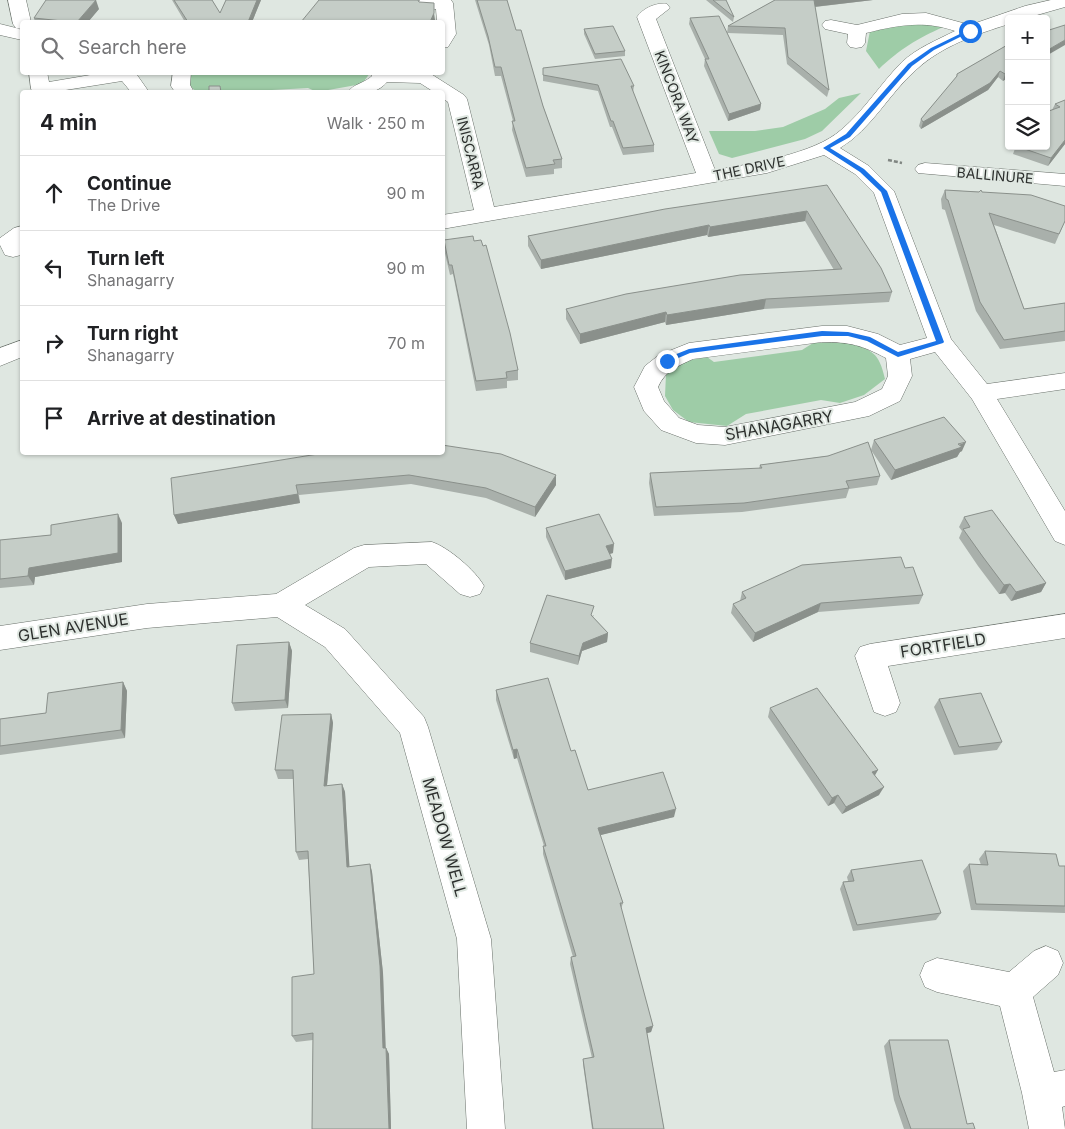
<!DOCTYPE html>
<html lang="en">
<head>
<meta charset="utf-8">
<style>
	:root { --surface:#fff; --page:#f6f6f6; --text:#202124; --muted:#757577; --line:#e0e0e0 }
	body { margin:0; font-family:Inter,sans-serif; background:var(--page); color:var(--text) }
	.controls { position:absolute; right:15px; top:15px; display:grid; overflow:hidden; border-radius:5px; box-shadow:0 1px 4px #0004 }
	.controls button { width:45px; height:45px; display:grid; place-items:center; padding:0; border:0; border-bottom:1px solid var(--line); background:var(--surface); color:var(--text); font:25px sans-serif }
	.stop { position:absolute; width:15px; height:15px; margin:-11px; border:4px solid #1a73e8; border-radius:50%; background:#fff }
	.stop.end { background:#1a73e8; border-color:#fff; box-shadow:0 1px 5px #0008 }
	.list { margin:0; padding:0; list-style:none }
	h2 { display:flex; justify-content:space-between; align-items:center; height:65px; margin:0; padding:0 20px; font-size:21px }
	h2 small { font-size:16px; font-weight:400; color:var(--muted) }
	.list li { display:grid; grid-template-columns:32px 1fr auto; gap:15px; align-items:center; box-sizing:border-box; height:75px; padding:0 20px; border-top:1px solid var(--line) }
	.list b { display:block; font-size:19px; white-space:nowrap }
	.list p { margin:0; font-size:16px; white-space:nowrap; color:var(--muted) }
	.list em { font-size:16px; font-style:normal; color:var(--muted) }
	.icon { flex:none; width:28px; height:28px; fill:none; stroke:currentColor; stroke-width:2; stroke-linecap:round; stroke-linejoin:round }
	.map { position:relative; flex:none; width:1065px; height:1129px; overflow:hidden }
	.search { position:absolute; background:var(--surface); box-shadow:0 1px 4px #0004; left:20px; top:20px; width:425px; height:55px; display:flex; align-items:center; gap:12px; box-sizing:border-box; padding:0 18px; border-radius:5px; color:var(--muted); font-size:19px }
	.panel { position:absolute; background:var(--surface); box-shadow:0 1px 4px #0004; left:20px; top:90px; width:425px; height:365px; border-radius:5px }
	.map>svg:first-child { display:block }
</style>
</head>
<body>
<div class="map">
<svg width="1065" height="1129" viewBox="0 0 1065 1129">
	<rect width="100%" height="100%" fill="#dfe7e1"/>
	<path fill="#9ecca7" d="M 920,20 L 943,27 C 917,39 900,49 879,69 L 866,51 L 870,31 Z
		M 192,73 L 369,72 L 370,73 L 362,84 L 317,92 L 308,88 L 238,92 L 197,92 L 188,85 Z
		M 861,93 L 822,131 L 805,139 L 732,158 L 719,154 L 709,131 L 755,131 L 783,127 L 825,109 L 839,98 Z
		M 847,342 C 872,350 879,352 885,379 L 864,395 L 840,403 L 821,400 L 746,414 L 727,426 L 689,422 L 673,410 L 665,396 L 666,374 L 685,361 L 707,357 L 714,362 L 802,350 L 813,343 Z"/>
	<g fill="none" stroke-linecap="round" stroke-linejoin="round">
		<g stroke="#69706a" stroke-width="1">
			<path id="street" d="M 8,0 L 26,0 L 31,22 L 22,22 L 22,29 L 16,28 L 22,30 L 22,40 L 0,35 L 0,24 L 16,28 L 13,24 Z
				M 420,0 L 451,0 L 453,3 L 456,34 L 448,47 L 442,48 L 442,22 L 437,22 L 436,9 L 420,8 L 417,4 Z
				M 1051,0 L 1065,0 L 1065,7 L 1023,19 L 1009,19 L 1009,24 C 977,34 942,46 917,69 C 889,93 872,129 840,148 L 869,166 L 894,191 L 951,339 L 987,384 L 1065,373 L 1065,389 L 997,399 L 1065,511 L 1065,545 L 1055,541 L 972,399 L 935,352 L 910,359 L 912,376 L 900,401 L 869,416 L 725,445 L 696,443 L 661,430 L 644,411 L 634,387 L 645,366 L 659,355 L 689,343 L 822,326 L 847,326 L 878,334 L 900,345 L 927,338 L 874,193 L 855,174 L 824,155 L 767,173 L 442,229 L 442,215 L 474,210 L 448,102 L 442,98 L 442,92 L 434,92 L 420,83 L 387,82 C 377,94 362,94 348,92 C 353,84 365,83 372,76 L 370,72 L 424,72 L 431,74 L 464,95 L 467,99 L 494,207 L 696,173 L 637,17 C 643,8 657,2 667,4 L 670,8 L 656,19 L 715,170 C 751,164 814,154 841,130 C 864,111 881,83 902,62 C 917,48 937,40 955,31 C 924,20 897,25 866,33 L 865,43 L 862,47 L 856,48 L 850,47 L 847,43 L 848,34 L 825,29 L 822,25 L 825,21 L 831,20 L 857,25 L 902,14 L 926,13 L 970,25 L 1025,6 ZM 822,342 C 851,342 861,345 886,358 L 888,376 L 882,389 L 855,402 L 725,427 L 698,425 L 679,418 L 664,401 L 658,387 C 665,371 678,366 693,359 Z
				M 29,72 L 47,72 L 49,82 L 108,72 L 135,72 L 149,92 L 131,92 L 122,81 L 53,92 L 33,92 L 31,89 Z
				M 173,72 L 191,72 L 190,85 L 194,92 L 175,92 L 171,86 Z
				M 925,163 L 1065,174 L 1065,186 L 918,173 L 915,169 L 918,165 Z
				M 22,226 L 22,252 L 21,255 L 13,257 L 5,255 L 0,245 L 0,238 L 14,228 Z
				M 22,340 L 22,357 L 0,366 L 0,348 Z
				M 432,542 C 448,547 476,571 484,586 L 480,594 L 470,597 L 460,594 L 426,564 L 369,567 L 305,605 L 345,629 L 424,717 L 428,727 L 491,939 L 505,1129 L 467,1129 L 457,939 L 400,733 L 325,647 L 277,617 L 147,628 L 0,650 L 0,626 L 147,604 L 276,594 L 354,548 L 364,545 Z
				M 1065,614 L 1065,638 L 888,666 L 900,703 L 896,712 L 885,716 L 874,712 L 855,656 L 860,647 L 870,644 Z
				M 1046,946 L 1058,951 L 1063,963 L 1058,975 L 1033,997 L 1054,1072 L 1065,1070 L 1065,1106 L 1062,1107 L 1065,1129 L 1029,1129 L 1022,1093 L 1000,1006 L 937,992 L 925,987 L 920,975 L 925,963 L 937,958 L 1009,972 L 1034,951 Z"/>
		</g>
		<path stroke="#808682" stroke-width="2.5" stroke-dasharray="4 2" stroke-linecap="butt" d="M 888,160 L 902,163"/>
		<use href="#street" fill="#fff" fill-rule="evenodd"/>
	</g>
	<path fill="#a9b0ab" d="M 172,0 L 212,0 L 220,13 L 226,0 L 261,0 L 252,22 L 185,22 Z
		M 475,0 L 507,0 L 516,30 L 562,159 L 562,168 L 554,169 L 554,174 L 526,177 L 512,130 L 513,121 L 501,76 L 495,76 L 489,45 Z
		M 706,0 L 726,0 L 734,17 L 733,22 Z
		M 775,0 L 873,0 L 815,7 L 829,90 L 827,97 L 787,64 L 783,35 L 727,33 L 761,104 L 760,110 L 728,121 L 704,66 L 705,59 L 689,24 L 690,18 L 727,33 L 728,26 Z
		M 99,9 L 88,22 L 35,22 L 34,18 Z
		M 584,29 L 625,51 L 625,56 L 595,59 L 584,34 Z
		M 1009,44 L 1009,77 L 1003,81 L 998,77 L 988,90 L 921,129 L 919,126 L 921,119 L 956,78 L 957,74 Z
		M 543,68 L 634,86 L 633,92 L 654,145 L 654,152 L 623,155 L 612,127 L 610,127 L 598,91 L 543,81 Z
		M 1065,100 L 1065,144 L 1048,166 L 1013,154 L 1016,146 L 1052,110 L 1055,104 Z
		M 827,185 L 892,292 L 889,302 L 764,309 L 666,325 L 665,322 L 580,344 L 566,319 L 566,309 L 834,270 L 805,221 L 708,237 L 707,235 L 649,247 L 541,269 L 528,246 L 528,236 Z
		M 945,190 L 982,192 L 1065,221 L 1055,244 L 994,225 L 1024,309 L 1065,303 L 1065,341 L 1000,349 L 976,311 L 945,210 L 942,209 L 941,199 Z
		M 444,240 L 474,241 L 518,370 L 518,380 L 507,381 L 507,388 L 476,391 L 453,274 L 450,275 L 444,249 Z
		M 874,440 L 962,451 L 960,452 L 957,457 L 891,480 L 871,450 L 880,476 L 877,485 L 849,489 L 846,498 L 742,512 L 654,516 L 649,483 L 650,473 L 759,469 L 760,465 L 871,450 Z
		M 324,453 L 556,485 L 535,517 L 486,498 L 411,484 L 299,495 L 300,503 L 178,524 L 174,515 Z
		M 964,517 L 1046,583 L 1041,592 L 1011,601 L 1005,593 L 999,594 L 978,566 L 959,538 L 962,531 L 959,527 Z
		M 122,523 L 122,562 L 35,577 L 34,585 L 0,588 L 0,540 L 51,535 Z
		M 546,528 L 613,553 L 610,554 L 611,568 L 565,580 L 546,537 Z
		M 905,568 L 923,595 L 919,604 L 818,612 L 753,642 L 731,613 L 733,604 L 740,601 L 742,592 Z
		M 594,615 L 593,617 L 608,633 L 607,642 L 582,651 L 578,665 L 530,652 L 530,643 Z
		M 289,642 L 292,651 L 288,708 L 235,711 L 232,703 Z
		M 123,682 L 127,691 L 125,738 L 0,755 L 0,719 L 46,713 Z
		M 496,690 L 571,751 L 588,790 L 674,817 L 600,835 L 623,903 L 621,909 L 653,1026 L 651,1032 L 647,1033 L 664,1129 L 592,1129 L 583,1064 L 583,1059 L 592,1058 L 570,964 L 571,957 L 573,957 L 543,854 L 543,846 L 544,846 L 517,758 L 514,759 L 496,700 Z
		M 939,699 L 1002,742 L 997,750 L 954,755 L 934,707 Z
		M 770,708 L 875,775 L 879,795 L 842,814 L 834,803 L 828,806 L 768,717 Z
		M 331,714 L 333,723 L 327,786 L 342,784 L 345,792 L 349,867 L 370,864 L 372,872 L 383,973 L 385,1048 L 386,1048 L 389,1054 L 391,1129 L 312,1129 L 313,1040 L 296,1042 L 292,1036 L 314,974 L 308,859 L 299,860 L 296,852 L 294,779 L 278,779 L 275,770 Z
		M 985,851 L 1059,866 L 1065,866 L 1065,913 L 971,910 L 963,871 L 969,864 L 981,865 L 979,859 Z
		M 851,870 L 941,913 L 936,920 L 853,931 L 840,889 L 843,882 L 848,881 L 847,877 Z
		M 889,1040 L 967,1124 L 975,1129 L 904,1129 L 894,1100 L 884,1046 Z"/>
	<path fill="#8a908b" d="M 96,0 L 99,9 L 88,22 L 77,22 Z
		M 257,0 L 261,0 L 252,22 L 248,22 Z
		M 814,0 L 873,0 L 813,7 Z
		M 434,13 L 435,20 L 434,22 L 430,22 Z
		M 1065,40 L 1065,45 L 1046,56 L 1046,51 Z
		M 1000,71 L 998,77 L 988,90 L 921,129 L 923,122 Z
		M 1009,72 L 1009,77 L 1003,81 L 1005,74 Z
		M 761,104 L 760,110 L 728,121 L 729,114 Z
		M 1065,140 L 1065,144 L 1048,166 L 1051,158 Z
		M 807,211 L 805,221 L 708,237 L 710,227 Z
		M 709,225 L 707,235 L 649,247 L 541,269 L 541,260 L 650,237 Z
		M 766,299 L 764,309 L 666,325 L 667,315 Z
		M 666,312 L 665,322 L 580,344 L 580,334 Z
		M 966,442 L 962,451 L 960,452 L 957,457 L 891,480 L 895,470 Z
		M 556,475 L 556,485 L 535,517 L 535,507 Z
		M 296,485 L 300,503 L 178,524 L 174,515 Z
		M 118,514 L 122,523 L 122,562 L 35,577 L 34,585 L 28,576 L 29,568 Z
		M 614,544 L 613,553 L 605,555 L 606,546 Z
		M 612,559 L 611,568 L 565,580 L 565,571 Z
		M 1046,583 L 1041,592 L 1011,601 L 1016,592 Z
		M 1010,584 L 1005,593 L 999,594 L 1004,585 Z
		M 821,603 L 818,612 L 753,642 L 755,633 Z
		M 608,633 L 607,642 L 582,651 L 578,665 L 579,656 L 583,643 Z
		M 289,642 L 292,651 L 288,708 L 285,700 Z
		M 123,682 L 127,691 L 125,738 L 121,730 Z
		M 331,714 L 333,723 L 326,795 L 324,786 Z
		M 517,749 L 517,758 L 514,759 L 513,750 Z
		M 878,770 L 874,777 L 872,772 Z
		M 342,784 L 345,792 L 350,875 L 347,867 Z
		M 884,787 L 879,795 L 842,814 L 846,807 Z
		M 838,795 L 834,803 L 828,806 L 832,798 Z
		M 676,809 L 674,817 L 597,836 L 598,828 Z
		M 370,864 L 372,872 L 383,973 L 386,1054 L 383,1048 Z
		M 653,1026 L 651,1032 L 644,1034 L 646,1028 Z
		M 386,1048 L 389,1054 L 391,1129 L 389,1129 Z"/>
	<path fill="#c5cdc7" stroke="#8a908b" d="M 46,0 L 96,0 L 77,22 L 72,22 L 34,18 Z
		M 174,0 L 212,0 L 220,13 L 226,0 L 257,0 L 248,22 L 188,22 Z
		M 319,0 L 418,0 L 419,2 L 434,3 L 434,13 L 430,22 L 301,22 Z
		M 477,0 L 507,0 L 516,30 L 521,30 L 543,106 L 562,159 L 553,160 L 555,164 L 526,168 L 512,121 L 515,121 L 501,67 L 495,67 L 488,36 Z
		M 713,0 L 726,0 L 734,17 Z
		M 775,0 L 817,0 L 814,0 L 829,90 L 788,57 L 785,28 L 728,26 Z
		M 719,16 L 761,104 L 729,114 L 705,59 L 709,59 L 690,18 Z
		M 1065,25 L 1065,40 L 1046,51 L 1046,31 Z
		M 613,26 L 625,51 L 595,54 L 584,29 Z
		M 1009,44 L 1009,72 L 1005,74 L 1000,71 L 990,83 L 923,122 L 921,119 L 957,76 L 957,74 Z
		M 621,59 L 634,86 L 631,86 L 654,145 L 623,148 L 613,121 L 611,121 L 598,85 L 543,75 L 543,68 Z
		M 209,86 L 220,86 L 221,92 L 209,92 Z
		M 1065,100 L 1065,140 L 1051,158 L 1016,146 L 1046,146 L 1046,112 L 1060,107 L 1055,104 Z
		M 827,185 L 881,268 L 892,292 L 766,299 L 667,315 L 666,312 L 580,334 L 566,309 L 626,294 L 740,275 L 842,269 L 807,211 L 710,227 L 709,225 L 650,237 L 541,260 L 528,236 L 665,209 Z
		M 945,190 L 979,192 L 981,190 L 982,192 L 1031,195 L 1065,206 L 1065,221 L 1059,234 L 989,213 L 1024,309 L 1065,303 L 1065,331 L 1004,340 L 980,302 L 948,200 L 946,199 Z
		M 473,236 L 474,241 L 481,240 L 483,246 L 486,245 L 510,333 L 518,370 L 506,372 L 507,378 L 476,381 L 452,265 L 449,265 L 444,240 Z
		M 944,417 L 966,442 L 958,444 L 962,447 L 895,470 L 874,440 Z
		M 868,442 L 880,476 L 846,481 L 849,488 L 744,503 L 656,507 L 650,473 L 762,468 L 760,465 L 828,456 Z
		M 442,445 L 501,454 L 556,475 L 535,507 L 486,488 L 409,475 L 296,485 L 298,494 L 174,515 L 171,478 L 324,453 L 324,452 L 442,452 Z
		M 992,510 L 1046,583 L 1016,592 L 1010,584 L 1004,585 L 983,557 L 963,529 L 970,527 L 964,517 Z
		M 118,514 L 118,553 L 29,568 L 28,576 L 0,579 L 0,540 L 51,535 L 51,525 Z
		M 599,514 L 614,544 L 606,546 L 612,559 L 565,571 L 546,528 Z
		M 901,557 L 905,568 L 913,567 L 923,595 L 821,603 L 755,633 L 733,604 L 746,598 L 742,592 L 802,565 Z
		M 547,595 L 594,606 L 591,615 L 608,633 L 583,643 L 579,656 L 530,643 Z
		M 289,642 L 285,700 L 232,703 L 237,645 Z
		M 548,678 L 571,751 L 575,750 L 588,790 L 663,772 L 676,809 L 598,828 L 623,903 L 620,903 L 653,1026 L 646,1028 L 664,1129 L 593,1129 L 583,1059 L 594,1057 L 571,957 L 576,956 L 543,846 L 546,846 L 517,749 L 513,750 L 496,690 Z
		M 123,682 L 121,730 L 0,746 L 0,719 L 46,713 L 48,693 Z
		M 817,688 L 878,770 L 872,772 L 884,787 L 846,807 L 838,795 L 832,798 L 770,708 Z
		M 981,693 L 1002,742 L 959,747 L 939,699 Z
		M 331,714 L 324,786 L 342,784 L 347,867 L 370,864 L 380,966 L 383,1048 L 386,1048 L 389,1129 L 312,1129 L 313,1033 L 292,1036 L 292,977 L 314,974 L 308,851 L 296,852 L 293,770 L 275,770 L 282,715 Z
		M 985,851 L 1056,854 L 1059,866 L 1065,866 L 1065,906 L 976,904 L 969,864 L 988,865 Z
		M 922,860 L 941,913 L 857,925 L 843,882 L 854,881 L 851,870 Z
		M 889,1040 L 948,1040 L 967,1124 L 973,1123 L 975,1129 L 911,1129 L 899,1095 Z"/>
	<path fill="#1a73e8" d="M 968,30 L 972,31 L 934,50 L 912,66 L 850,137 L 830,148 L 864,169 L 887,191 L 944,342 L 943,343 L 898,357 L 867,341 L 848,336 L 822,336 L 690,353 L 669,362 L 664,362 L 664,359 L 689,349 L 822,331 L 848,332 L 870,337 L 898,352 L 936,341 L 881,192 L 860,172 L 823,148 L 846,134 L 908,64 L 931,48 Z"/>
	<g text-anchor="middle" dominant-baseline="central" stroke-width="4" stroke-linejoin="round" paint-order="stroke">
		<g font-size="14" fill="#2d302e" stroke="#dfe7e1">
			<text transform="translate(677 97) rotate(69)">KINCORA WAY</text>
			<text transform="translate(471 153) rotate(76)">INISCARRA</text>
			<text transform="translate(749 168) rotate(-12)">THE DRIVE</text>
			<text transform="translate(995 175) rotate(5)">BALLINURE</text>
		</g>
		<g font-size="16" fill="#2d302e" stroke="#dfe7e1">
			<text transform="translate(779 425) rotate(-10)">SHANAGARRY</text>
			<text transform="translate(73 627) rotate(-9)">GLEN AVENUE</text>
			<text transform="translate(943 645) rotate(-9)">FORTFIELD</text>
			<text transform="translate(445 837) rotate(74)">MEADOW WELL</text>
		</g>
	</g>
</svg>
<div class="controls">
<button>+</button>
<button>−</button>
<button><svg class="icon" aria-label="layers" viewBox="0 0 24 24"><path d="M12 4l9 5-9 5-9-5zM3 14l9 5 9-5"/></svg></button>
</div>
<div class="stop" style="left:970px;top:31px"></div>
<div class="stop end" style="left:667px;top:361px"></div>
<div class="search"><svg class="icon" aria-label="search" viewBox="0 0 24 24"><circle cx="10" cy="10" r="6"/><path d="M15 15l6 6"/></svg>Search here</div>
<section class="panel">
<h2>4 min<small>Walk · 250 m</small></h2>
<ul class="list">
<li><svg class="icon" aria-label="ahead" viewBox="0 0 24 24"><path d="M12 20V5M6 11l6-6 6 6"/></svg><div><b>Continue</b><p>The Drive</p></div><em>90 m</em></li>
<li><svg class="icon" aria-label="left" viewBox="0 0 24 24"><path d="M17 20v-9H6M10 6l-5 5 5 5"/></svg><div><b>Turn left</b><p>Shanagarry</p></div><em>90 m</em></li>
<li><svg class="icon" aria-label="right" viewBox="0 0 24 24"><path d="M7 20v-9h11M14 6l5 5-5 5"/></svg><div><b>Turn right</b><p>Shanagarry</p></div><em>70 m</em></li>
<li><svg class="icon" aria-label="arrive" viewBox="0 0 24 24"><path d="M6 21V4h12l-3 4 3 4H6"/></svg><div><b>Arrive at destination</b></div></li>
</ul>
</section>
</div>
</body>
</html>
